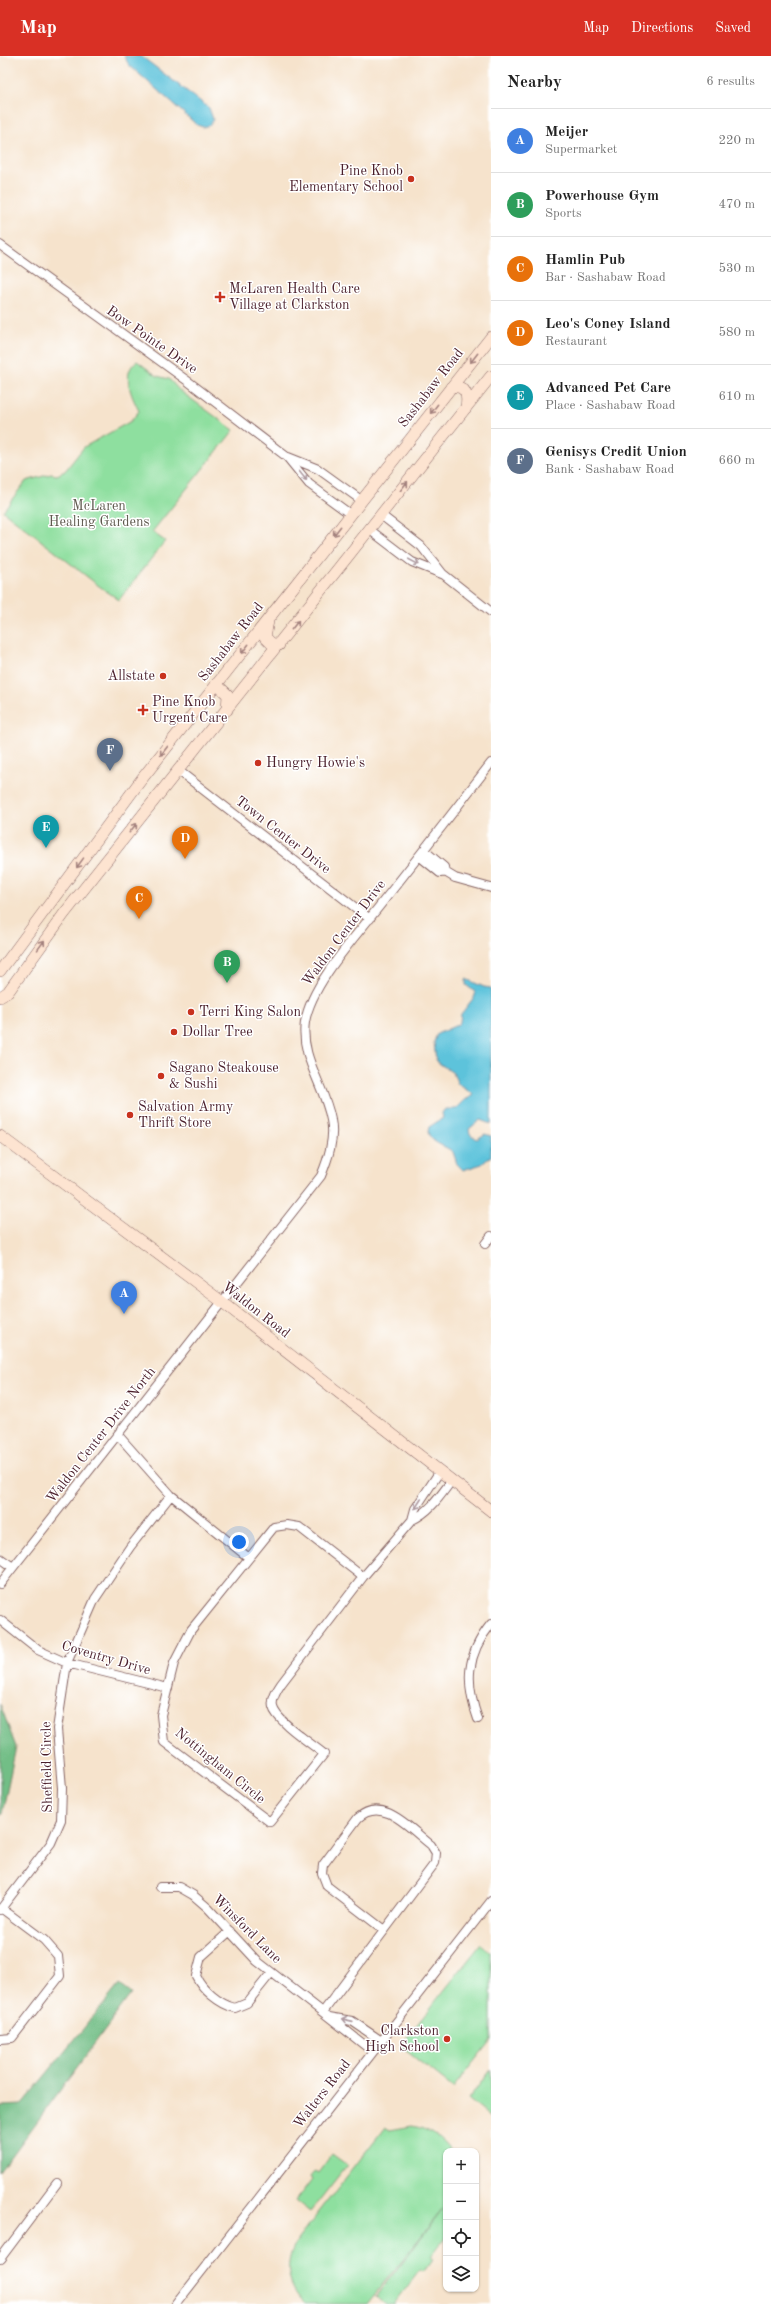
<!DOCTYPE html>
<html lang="en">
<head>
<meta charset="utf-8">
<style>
	:root { --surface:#fff; --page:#f2f2f2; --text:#222; --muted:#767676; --line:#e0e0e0; --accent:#d93025 }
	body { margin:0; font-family:"Old Standard TT",serif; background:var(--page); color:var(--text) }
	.controls { position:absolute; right:12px; bottom:12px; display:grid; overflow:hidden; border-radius:8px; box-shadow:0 1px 3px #0004 }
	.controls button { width:36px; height:36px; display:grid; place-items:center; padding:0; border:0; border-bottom:1px solid var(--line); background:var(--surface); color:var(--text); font:20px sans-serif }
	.you { position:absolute; left:239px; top:1486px; width:14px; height:14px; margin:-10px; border:3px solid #fff; border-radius:50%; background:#1a73e8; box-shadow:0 0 0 6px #1a73e833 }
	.badge { display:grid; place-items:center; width:26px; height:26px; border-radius:50%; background:var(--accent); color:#fff; font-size:13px; font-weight:700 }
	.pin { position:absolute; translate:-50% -33px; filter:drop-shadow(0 1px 2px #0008) }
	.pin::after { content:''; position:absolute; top:21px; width:14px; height:12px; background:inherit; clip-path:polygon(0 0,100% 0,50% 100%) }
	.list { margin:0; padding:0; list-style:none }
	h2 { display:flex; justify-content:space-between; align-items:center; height:52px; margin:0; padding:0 16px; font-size:17px }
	h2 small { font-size:13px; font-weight:400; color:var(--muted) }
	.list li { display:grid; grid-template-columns:26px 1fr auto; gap:12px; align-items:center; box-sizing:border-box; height:64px; padding:0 16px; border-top:1px solid var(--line) }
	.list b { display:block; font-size:15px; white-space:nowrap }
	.list p { margin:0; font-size:13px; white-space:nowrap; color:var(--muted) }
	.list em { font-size:13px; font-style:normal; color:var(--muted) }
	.icon { flex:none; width:22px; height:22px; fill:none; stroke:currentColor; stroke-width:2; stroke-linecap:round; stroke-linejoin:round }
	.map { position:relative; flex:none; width:491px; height:2248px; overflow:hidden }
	header { display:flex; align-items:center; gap:24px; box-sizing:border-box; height:56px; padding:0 20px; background:var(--accent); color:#fff }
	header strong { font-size:19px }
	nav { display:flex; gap:22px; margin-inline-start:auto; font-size:14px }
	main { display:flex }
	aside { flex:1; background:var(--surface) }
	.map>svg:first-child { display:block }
</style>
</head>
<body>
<header>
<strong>Map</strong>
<nav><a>Map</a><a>Directions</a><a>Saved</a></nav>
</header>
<main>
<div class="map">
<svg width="491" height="2248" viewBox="0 0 491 2248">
	<rect width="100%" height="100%" fill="#fff"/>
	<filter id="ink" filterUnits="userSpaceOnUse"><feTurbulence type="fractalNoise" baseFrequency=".025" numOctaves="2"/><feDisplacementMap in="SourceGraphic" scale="8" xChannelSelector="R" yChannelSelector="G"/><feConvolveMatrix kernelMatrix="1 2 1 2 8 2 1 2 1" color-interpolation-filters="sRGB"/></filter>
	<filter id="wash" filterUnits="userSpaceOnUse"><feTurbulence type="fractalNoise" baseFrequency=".012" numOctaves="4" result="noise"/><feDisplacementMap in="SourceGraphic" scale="16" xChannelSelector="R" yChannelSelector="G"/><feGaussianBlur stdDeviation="0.9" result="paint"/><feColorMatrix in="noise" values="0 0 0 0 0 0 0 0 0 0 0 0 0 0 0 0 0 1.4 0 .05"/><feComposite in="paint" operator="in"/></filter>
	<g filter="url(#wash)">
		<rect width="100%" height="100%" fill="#f6e3cc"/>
		<path fill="#8edf9f" stroke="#6c7f65" d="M 137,305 L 157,320 L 169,323 L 179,334 L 234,374 L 152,476 L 165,485 L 119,544 L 99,530 L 3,455 L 26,425 L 51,418 L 57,419 L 65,415 L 84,391 L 131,365 L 139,355 C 132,341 120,317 137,305 Z
			M 481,1888 L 491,1896 L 491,1984 L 453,2032 L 400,1990 Z
			M 491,2014 L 491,2062 L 468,2043 Z
			M 412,2070 C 429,2073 441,2081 451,2095 L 446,2095 L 446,2181 L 431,2200 L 434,2202 L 423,2216 L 420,2214 L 394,2248 L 386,2248 L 376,2240 L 443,2153 L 367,2248 L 305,2248 C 285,2229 284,2205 298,2183 L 385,2071 L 390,2074 Z
			M 332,2098 L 347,2109 L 310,2156 L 296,2145 L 312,2124 L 310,2121 L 315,2115 L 318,2117 Z"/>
		<path fill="#72be86" stroke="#5e6e58" d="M 0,1648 L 16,1691 L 2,1758 L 0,1760 Z
			M 119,1929 L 131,1938 L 0,2116 L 0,2050 L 21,2049 Z"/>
		<path fill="#5dc3db" stroke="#547183" d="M 124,0 L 141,0 L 209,52 L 213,63 L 210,69 L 203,71 L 197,69 L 129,9 Z
			M 466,923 L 484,931 L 491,932 L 491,1068 L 480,1064 L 469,1073 L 470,1078 L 477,1083 L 485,1078 L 491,1080 L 491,1100 L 482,1108 L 463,1114 L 457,1108 L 453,1096 C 445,1089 431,1088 428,1076 L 429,1071 L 443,1062 L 442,1057 L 445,1053 L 456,1053 L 465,1044 L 474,1039 L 458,1028 L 453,1017 L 436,1005 L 434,986 L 437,978 L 457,969 L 460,966 L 461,958 L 475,940 L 475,936 L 466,929 Z"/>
	</g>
	<g filter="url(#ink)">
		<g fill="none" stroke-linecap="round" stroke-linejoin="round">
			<g stroke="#866463" stroke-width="10">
				<path id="street" d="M 0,189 L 189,326 L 287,401 L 309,428 L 350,458
					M 288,401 L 318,413 L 361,444
					M 381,459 L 421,490 L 443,518 L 491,556
					M 370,474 L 412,506 L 442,518
					M 179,715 L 370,863
					M 419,800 L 440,817 L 445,816 L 444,811 L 424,794
					M 445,816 L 455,822 L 491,832
					M 485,1188 L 491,1180
					M 118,1379 L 171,1439 L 249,1502
					M 440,1415 L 415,1453 L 412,1464 C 430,1456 440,1440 452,1424
					M 0,1502 L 13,1511
					M 363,1521 L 299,1471 L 287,1469 L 274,1471 L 191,1574 L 174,1607 L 161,1659 L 164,1686 L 270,1766 L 324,1698 C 312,1688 276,1665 273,1651 C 271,1643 277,1634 281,1628 L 363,1521 L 412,1464
					M 0,1528 L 321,1120 C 328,1103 335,1083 331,1064 C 325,1030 300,1002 305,966 C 312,925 360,876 385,843 C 421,798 456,752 491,707
					M 0,1564 L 38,1594 L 67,1607 L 168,1632
					M 478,1663 C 465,1627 466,1599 491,1568
					M 160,1831 L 179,1831 L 193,1839 L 208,1852 L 257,1905 L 329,1961
					M 0,1854 L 51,1787 L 61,1764 L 62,1732 L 57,1673 L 67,1607 L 95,1543 L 130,1491 L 171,1439
					M 230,1875 L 201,1901 L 196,1920 C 203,1934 219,1948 235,1952 L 247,1947 L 271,1917
					M 323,1956 L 435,1807 L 436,1797 L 431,1789 C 411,1774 383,1739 358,1762 L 323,1809 L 322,1817 L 327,1830 L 384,1874
					M 0,1983 L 12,1982 L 60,1920 L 58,1900 L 44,1884 L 1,1852
					M 372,1995 L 329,1961 L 352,1965 L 380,1984
					M 0,2203 L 57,2127
					M 176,2248 L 491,1845"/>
			</g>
			<g stroke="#866463" stroke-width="12">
				<path id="secondary" d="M 451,331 C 467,329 468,340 466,352
					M 268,565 L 265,581 L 271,587 L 279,589
					M 216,628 L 228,639 L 227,654
					M 0,915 L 141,724 L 491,281
					M 0,941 L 8,936 L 64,858 L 491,320
					M 0,1080 L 221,1245 L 491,1455"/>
			</g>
			<use href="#street" stroke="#fff" stroke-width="8"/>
			<use href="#secondary" stroke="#fde4d1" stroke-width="11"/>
		</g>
		<defs><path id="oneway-shaft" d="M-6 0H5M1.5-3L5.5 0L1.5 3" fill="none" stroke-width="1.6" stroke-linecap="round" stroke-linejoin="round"/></defs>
		<g stroke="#a4827e">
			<use href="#oneway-shaft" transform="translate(474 302) rotate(128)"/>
			<use href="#oneway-shaft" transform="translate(434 353) rotate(128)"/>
			<use href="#oneway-shaft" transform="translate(404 430) rotate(-52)"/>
			<use href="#oneway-shaft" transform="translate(337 475) rotate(128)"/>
			<use href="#oneway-shaft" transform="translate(295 569) rotate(-52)"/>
			<use href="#oneway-shaft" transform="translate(245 593) rotate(128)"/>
			<use href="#oneway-shaft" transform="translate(164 695) rotate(128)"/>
			<use href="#oneway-shaft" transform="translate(133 772) rotate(-51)"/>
			<use href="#oneway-shaft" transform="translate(80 807) rotate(126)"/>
			<use href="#oneway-shaft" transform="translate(41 889) rotate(-54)"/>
		</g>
		<g stroke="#ae9aa0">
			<use href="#oneway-shaft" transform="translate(303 420) rotate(51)"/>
			<use href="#oneway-shaft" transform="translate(414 506) rotate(28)"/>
			<use href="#oneway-shaft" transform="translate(418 1448) rotate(123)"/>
			<use href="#oneway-shaft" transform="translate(347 1964) rotate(-167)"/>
		</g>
	</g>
	<g fill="#c8321e" stroke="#fff" stroke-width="1.5">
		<circle cx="411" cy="123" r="4"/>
		<path d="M218 235h4v4h4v4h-4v4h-4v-4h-4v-4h4z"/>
		<circle cx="163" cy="620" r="4"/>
		<path d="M141 648h4v4h4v4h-4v4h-4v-4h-4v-4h4z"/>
		<circle cx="258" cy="707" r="4"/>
		<circle cx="191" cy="956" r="4"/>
		<circle cx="174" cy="976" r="4"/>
		<circle cx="161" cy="1020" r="4"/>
		<circle cx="130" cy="1059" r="4"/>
		<circle cx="447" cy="1983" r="4"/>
	</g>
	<g text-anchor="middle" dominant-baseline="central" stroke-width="3" stroke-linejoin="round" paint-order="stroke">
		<g font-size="14" fill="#4a1f2b" stroke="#fff" text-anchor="start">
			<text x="403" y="115" text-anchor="end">Pine Knob<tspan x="403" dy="16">Elementary School</tspan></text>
			<text x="229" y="233">McLaren Health Care<tspan x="229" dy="16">Village at Clarkston</tspan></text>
			<text x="155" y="620" text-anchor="end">Allstate</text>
			<text x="152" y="646">Pine Knob<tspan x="152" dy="16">Urgent Care</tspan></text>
			<text x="266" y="707">Hungry Howie's</text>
			<text x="199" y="956">Terri King Salon</text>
			<text x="182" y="976">Dollar Tree</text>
			<text x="169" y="1012">Sagano Steakouse<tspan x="169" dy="16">&amp; Sushi</tspan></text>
			<text x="138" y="1051">Salvation Army<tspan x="138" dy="16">Thrift Store</tspan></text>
			<text x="439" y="1975" text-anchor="end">Clarkston<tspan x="439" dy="16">High School</tspan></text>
		</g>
		<g font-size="14" fill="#4a1f2b" stroke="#fff">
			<text transform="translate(152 284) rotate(35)">Bow Pointe Drive</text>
			<text transform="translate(431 332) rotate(-52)">Sashabaw Road</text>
			<text transform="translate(231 586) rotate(-52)">Sashabaw Road</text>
			<text transform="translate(283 779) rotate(38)">Town Center Drive</text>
			<text transform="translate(344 877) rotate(-53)">Waldon Center Drive</text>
			<text transform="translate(256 1254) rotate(38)">Waldon Road</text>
			<text transform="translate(101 1379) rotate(-52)">Waldon Center Drive North</text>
			<text transform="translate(106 1602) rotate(16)">Coventry Drive</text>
			<text transform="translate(220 1710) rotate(39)">Nottingham Circle</text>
			<text transform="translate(47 1711) rotate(-91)">Sheffield Circle</text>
			<text transform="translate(247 1873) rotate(45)">Winsford Lane</text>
			<text transform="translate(322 2038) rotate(-52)">Walters Road</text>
		</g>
		<g font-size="14" fill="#5e594e" stroke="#fff">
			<text x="99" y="450">McLaren<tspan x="99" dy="16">Healing Gardens</tspan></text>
		</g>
	</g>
</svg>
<div class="controls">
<button>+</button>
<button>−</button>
<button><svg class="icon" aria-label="locate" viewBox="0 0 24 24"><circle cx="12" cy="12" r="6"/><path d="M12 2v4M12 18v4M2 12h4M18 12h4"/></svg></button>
<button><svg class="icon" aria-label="layers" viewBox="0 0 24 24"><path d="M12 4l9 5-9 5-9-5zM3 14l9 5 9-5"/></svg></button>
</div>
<div class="you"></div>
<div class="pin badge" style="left:124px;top:1258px;background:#3f7fe0">A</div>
<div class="pin badge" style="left:227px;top:927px;background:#2e9e5b">B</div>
<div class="pin badge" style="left:139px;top:863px;background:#e8710a">C</div>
<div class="pin badge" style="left:185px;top:803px;background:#e8710a">D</div>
<div class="pin badge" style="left:46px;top:792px;background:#0f9aa8">E</div>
<div class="pin badge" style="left:110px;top:715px;background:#5c6f8a">F</div>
</div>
<aside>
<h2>Nearby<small>6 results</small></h2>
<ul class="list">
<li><span class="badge" style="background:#3f7fe0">A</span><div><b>Meijer</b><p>Supermarket</p></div><em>220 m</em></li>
<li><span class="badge" style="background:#2e9e5b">B</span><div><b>Powerhouse Gym</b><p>Sports</p></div><em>470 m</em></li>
<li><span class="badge" style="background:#e8710a">C</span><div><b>Hamlin Pub</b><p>Bar · Sashabaw Road</p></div><em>530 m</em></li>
<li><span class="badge" style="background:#e8710a">D</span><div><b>Leo's Coney Island</b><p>Restaurant</p></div><em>580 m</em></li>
<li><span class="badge" style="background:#0f9aa8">E</span><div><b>Advanced Pet Care</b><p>Place · Sashabaw Road</p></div><em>610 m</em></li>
<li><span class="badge" style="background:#5c6f8a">F</span><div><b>Genisys Credit Union</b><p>Bank · Sashabaw Road</p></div><em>660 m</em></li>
</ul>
</aside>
</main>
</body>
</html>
